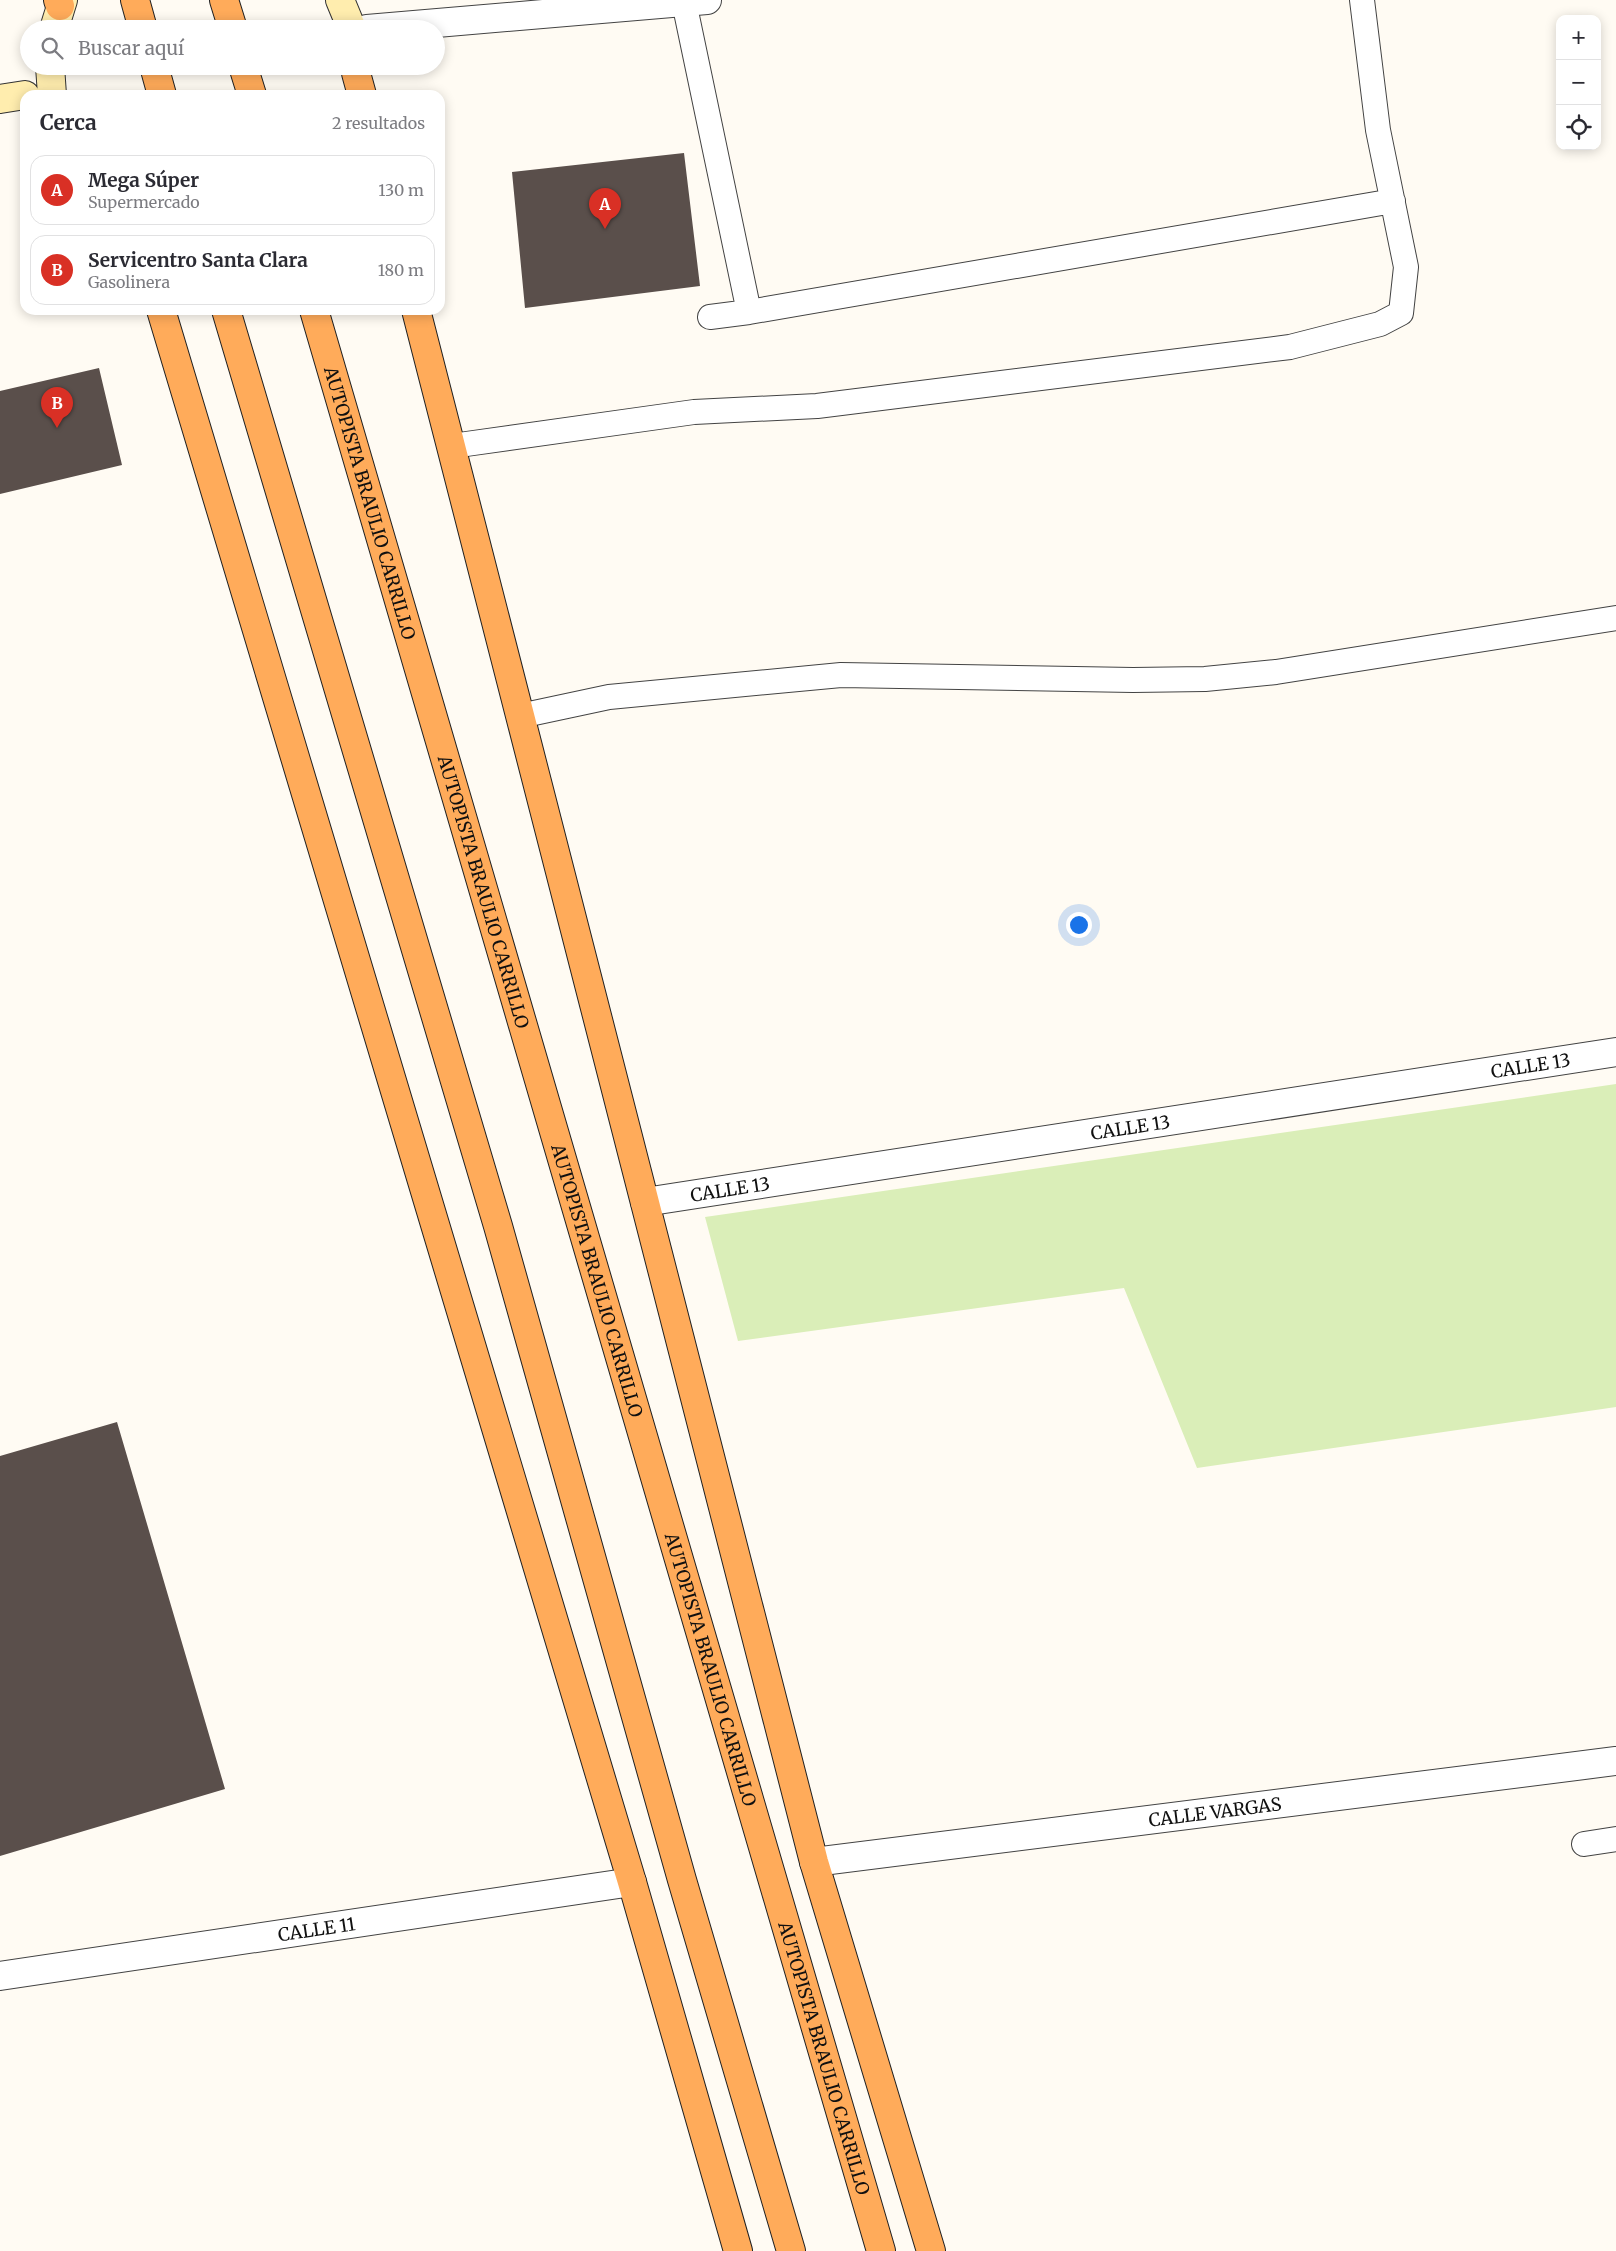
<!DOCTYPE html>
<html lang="es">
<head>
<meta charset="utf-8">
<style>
	:root { --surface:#fff; --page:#f7f7f7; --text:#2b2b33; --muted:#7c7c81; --line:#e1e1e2; --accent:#d93025 }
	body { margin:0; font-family:Merriweather,serif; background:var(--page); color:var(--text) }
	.controls { position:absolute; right:15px; top:15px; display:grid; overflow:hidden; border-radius:10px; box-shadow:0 2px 12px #0003 }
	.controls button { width:45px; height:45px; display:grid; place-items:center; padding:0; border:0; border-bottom:1px solid var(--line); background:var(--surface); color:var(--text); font:25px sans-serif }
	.you { position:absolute; left:1078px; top:924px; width:18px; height:18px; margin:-12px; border:4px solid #fff; border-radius:50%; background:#1a73e8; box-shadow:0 0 0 8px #1a73e833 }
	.badge { display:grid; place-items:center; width:32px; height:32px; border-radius:50%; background:var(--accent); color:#fff; font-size:16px; font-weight:700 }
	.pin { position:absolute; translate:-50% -41px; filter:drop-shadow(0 1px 2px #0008) }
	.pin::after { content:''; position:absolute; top:26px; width:18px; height:15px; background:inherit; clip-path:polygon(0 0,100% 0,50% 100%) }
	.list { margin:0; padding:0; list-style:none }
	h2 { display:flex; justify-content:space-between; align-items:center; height:65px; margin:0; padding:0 20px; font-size:21px }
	h2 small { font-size:16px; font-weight:400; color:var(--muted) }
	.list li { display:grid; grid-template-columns:32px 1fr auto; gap:15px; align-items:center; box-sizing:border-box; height:70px; margin:0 10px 10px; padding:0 10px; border:1px solid var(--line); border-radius:15px }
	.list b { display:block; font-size:19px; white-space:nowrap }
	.list p { margin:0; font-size:16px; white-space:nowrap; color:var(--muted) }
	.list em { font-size:16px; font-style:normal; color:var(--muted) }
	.icon { flex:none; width:28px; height:28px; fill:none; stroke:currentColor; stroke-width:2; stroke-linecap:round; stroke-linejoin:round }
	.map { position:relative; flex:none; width:1616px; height:2251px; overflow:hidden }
	.search { position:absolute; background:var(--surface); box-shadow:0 2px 12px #0003; left:20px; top:20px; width:425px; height:55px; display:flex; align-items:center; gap:12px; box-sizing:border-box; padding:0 18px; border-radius:28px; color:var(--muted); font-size:19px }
	.panel { position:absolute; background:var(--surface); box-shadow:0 2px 12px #0003; left:20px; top:90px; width:425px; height:225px; border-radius:15px }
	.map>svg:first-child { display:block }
</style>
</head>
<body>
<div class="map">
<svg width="1616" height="2251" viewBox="0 0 1616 2251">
	<rect width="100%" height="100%" fill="#fffbf3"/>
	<path fill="#daeeb8" d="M 1616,1084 L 1616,1407 L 1197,1468 L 1124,1288 L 738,1341 L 705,1217 Z"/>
	<path fill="#5a4f4b" d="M 684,153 L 700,286 L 525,308 L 512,172 Z
		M 99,368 L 122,465 L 0,494 L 0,391 Z
		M 117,1422 L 225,1789 L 0,1856 L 0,1456 Z"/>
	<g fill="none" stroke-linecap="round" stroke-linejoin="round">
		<g stroke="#434343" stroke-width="26">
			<path id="service" d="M 684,2 L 749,312
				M 710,317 L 749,312 L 1393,201
				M 452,446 L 694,412 L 817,406 L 1290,347 L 1380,324 L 1401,313 L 1406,267 L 1378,130 L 1362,0
				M 520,716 L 609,697 L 841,675 L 1133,680 L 1205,679 L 1276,672 L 1616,618
				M 1584,1844 L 1616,1839"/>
		</g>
		<g stroke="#434343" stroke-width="30">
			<g id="minor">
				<path d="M 367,29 L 707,0"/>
				<path id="s1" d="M 645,1202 L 1616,1052"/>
				<path id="s2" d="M 814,1862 L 1616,1761"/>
				<path id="s3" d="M 0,1976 L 632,1882"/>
			</g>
		</g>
		<g stroke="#323232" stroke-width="30">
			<path id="secondary" d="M 340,0 L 352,29
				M 54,29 L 63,0
				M 50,66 L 52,95
				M 0,99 L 25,95"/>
		</g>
		<g stroke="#212121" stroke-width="30">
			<g id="trunk">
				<path d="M 58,0 L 60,6"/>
				<path d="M 135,0 L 143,29"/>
				<path d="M 224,0 L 233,29"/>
				<path d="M 154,66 L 162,95"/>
				<path d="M 243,66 L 252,95"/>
				<path d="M 356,73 L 362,95"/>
				<path d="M 161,310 L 632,1882 L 738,2251"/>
				<path d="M 226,310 L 498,1226 L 682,1880 L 791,2251"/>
				<path id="s4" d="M 314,310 L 881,2251"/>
				<path d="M 416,310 L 814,1862 L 931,2251"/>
			</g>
		</g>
		<use href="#service" stroke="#fff" stroke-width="24"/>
		<use href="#minor" stroke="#fff" stroke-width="28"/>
		<use href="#secondary" stroke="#ffedae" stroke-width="28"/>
		<use href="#trunk" stroke="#ffab5a" stroke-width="28"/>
	</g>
	<g text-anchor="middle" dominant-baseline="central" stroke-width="5" stroke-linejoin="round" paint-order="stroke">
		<g font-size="18" fill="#101010" stroke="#fff">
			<text stroke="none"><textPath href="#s4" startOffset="201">AUTOPISTA BRAULIO CARRILLO</textPath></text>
			<text stroke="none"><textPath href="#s4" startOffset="606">AUTOPISTA BRAULIO CARRILLO</textPath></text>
			<text stroke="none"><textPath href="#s1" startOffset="896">CALLE 13</textPath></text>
			<text stroke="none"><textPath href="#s1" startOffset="491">CALLE 13</textPath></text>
			<text stroke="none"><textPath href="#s1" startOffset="86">CALLE 13</textPath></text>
			<text stroke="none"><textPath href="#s4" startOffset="1011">AUTOPISTA BRAULIO CARRILLO</textPath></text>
			<text stroke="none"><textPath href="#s4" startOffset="1416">AUTOPISTA BRAULIO CARRILLO</textPath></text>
			<text stroke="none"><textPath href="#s2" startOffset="404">CALLE VARGAS</textPath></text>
			<text stroke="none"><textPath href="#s3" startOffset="320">CALLE 11</textPath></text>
			<text stroke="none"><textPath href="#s4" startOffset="1821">AUTOPISTA BRAULIO CARRILLO</textPath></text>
		</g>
	</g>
</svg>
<div class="controls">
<button>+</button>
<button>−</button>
<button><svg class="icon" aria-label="locate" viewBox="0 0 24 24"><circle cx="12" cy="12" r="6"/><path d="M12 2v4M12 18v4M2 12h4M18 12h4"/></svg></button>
</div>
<div class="you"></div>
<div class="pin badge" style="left:605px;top:229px">A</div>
<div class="pin badge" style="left:57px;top:428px">B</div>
<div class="search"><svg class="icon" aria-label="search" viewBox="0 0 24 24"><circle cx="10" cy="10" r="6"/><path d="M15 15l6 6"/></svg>Buscar aquí</div>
<section class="panel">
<h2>Cerca<small>2 resultados</small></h2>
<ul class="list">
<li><span class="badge">A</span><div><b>Mega Súper</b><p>Supermercado</p></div><em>130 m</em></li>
<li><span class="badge">B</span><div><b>Servicentro Santa Clara</b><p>Gasolinera</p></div><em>180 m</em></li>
</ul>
</section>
</div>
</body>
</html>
